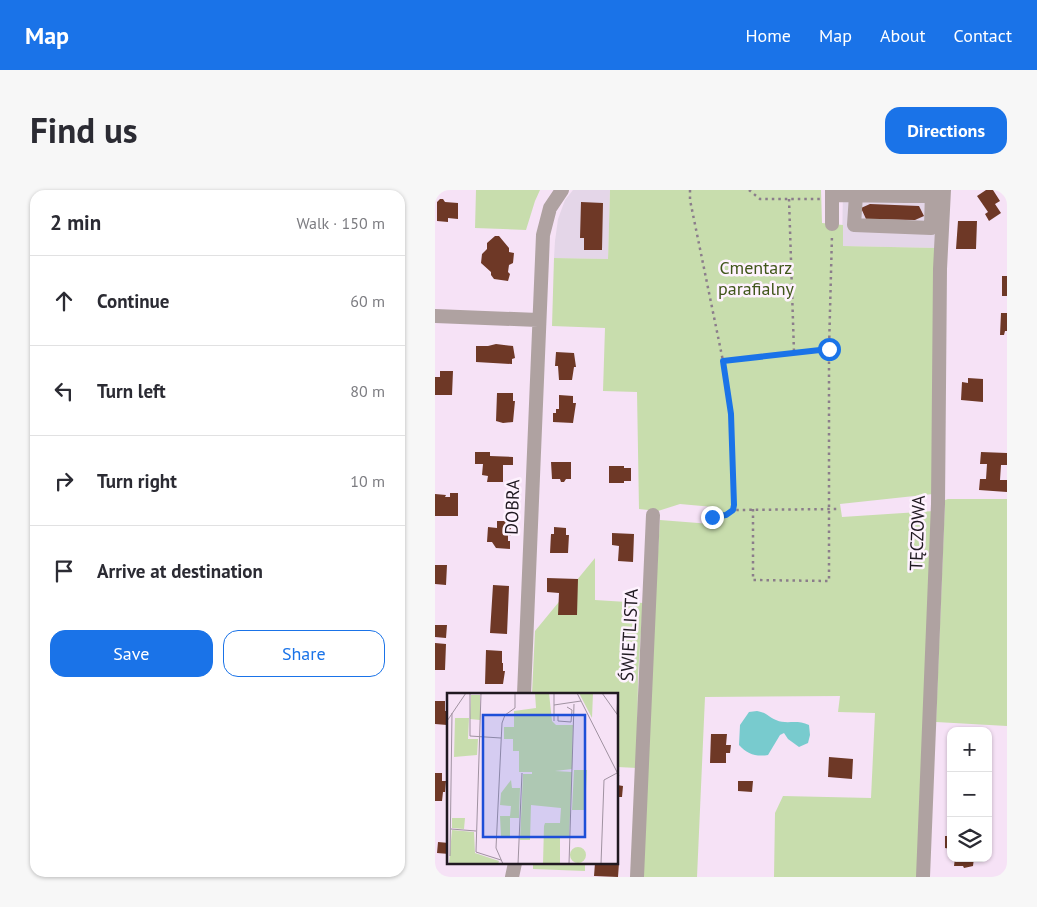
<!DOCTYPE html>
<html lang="en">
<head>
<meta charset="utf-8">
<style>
	:root { --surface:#fff; --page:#f7f7f7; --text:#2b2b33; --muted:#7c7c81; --line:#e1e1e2; --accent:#1a73e8 }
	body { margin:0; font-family:"PT Sans",sans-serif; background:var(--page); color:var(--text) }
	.controls { position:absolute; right:15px; bottom:15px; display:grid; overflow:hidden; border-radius:10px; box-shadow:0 1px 4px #0004 }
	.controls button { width:45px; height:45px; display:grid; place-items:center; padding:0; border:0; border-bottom:1px solid var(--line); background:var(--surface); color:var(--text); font:25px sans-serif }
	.stop { position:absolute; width:15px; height:15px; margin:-11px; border:4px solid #1a73e8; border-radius:50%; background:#fff }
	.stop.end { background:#1a73e8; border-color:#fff; box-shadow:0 1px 5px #0008 }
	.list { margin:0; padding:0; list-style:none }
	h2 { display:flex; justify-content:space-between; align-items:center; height:65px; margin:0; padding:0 20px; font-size:21px }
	h2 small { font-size:16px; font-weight:400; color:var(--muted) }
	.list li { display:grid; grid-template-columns:32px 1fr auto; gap:15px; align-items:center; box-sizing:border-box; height:90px; padding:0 20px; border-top:1px solid var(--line) }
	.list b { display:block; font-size:19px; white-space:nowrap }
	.list em { font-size:16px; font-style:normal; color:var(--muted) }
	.actions { display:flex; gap:10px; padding:15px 20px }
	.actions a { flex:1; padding:11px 0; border:1px solid var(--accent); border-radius:15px; text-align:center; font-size:18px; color:var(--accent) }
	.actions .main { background:var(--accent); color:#fff }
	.icon { flex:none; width:28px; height:28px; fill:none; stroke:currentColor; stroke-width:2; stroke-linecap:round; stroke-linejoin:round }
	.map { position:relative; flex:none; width:572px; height:687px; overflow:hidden; border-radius:15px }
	header { display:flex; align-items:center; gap:30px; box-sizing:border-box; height:70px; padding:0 25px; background:var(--accent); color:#fff }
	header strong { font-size:24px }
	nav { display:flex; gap:28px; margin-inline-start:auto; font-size:18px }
	.intro { display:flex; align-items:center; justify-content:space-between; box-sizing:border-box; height:120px; padding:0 30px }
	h1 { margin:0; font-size:35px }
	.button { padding:12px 22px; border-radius:15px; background:var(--accent); color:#fff; font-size:18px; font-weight:700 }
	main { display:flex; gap:30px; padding:0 30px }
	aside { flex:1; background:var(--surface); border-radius:15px; box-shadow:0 1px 4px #0004 }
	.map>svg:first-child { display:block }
</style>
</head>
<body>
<header>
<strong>Map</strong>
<nav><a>Home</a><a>Map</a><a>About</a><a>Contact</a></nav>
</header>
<div class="intro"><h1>Find us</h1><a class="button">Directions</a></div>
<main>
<aside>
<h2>2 min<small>Walk · 150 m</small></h2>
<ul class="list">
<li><svg class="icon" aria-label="ahead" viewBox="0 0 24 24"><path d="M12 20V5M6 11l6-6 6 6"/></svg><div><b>Continue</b></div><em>60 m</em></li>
<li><svg class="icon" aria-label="left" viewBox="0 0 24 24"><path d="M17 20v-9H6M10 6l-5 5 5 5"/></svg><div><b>Turn left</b></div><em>80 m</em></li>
<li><svg class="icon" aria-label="right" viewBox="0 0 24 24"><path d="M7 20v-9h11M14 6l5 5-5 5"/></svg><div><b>Turn right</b></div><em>10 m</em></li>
<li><svg class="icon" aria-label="arrive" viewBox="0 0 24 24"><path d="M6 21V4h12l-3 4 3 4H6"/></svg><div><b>Arrive at destination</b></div></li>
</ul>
<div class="actions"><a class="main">Save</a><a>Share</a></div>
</aside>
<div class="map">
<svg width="572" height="687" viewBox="0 0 572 687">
	<rect width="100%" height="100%" fill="#f6e2f6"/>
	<path fill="#e4d6e8" d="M 138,0 L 175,0 L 173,69 L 119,68 L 120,51 L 123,29 L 130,10 Z
		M 408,0 L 504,0 L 503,58 L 407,56 Z"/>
	<path fill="#c8ddad" d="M 41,0 L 105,0 L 100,11 L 91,40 L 40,38 Z
		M 175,0 L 386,0 L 387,33 L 408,35 L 408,56 L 503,58 L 498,304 L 405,314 L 407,327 L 499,321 L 485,687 L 339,687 L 340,623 L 348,606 L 436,608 L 440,523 L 403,522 L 405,506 L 270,507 L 262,687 L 206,687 L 214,507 L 225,330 L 276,334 L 278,317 L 245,314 L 223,321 L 204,319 L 202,202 L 168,201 L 170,138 L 117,136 L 119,68 L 173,69 Z
		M 513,309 L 572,309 L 572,536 L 501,532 L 510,310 Z
		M 160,368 L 160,410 L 208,413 L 203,485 L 202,578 L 183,577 L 182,504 L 97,504 L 100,441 Z
		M 98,673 L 150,673 L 150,681 L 98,679 Z"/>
	<path fill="#78cbce" d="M 322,521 C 333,523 333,527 341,530 C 352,535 361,529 374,535 L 375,545 L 373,553 L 364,557 L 353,549 L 349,543 L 345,545 L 333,565 C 321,567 312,564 304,555 L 305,535 L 314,522 Z"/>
	<path fill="#6e3826" d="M 551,0 L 558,0 L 565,11 L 560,14 L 566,23 L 554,31 L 550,24 L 553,22 L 542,6 Z
		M 5,9 L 8,9 L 10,12 L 23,13 L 23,29 L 13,28 L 13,32 L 2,31 L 2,12 Z
		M 146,12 L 168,13 L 167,60 L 149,60 L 149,48 L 145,48 Z
		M 435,14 L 484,16 L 489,26 L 480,30 L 431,29 L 426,18 Z
		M 523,31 L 542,31 L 541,59 L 521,59 Z
		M 60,46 L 64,46 L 74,58 L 74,62 L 79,63 L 78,73 L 74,75 L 73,82 L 75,84 L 73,91 L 59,89 L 56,85 L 56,82 L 46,73 L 47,64 L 52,59 L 52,53 Z
		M 567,86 L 572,86 L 572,106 L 567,106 Z
		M 566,123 L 572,123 L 572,141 L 570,141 L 569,145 L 565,145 Z
		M 61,154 L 78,156 L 80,168 L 77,169 L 77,174 L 41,172 L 41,156 L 53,156 Z
		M 121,162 L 139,163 L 141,177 L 139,177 L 137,190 L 124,190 L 123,176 L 120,176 Z
		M 5,181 L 18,181 L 17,205 L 0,205 L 0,187 L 5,187 Z
		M 533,188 L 548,189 L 548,212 L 526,210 L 527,192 L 533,193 Z
		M 62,203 L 78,203 L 78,211 L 80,211 L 78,232 L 68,233 L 61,231 Z
		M 124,205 L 138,206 L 138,213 L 141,213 L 138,233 L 118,232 L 118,223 L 121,223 L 121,219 L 124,219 Z
		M 40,262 L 55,262 L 55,266 L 78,267 L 78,275 L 68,275 L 68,292 L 52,292 L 53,286 L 47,285 L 48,274 L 40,274 Z
		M 546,262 L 572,263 L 572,275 L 566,275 L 565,290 L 572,290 L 572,302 L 544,300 L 545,289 L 551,289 L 552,274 L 545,274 Z
		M 116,272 L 136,272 L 136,289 L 131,289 L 129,292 L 126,292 L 125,289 L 117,289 Z
		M 174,276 L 189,276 L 189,278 L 196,278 L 196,291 L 189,291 L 189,293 L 174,293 Z
		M 15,303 L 23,303 L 23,326 L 0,326 L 0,304 L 11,305 L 10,307 L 15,307 Z
		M 62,331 L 76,331 L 76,346 L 73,345 L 73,351 L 75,351 L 75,359 L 61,358 L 57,352 L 52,352 L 53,337 L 62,338 Z
		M 119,337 L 131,338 L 131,345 L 134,345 L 133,363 L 115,363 L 116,344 L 119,344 Z
		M 177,343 L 199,344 L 198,372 L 183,371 L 184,356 L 177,355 Z
		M 0,375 L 12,375 L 11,395 L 0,394 Z
		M 112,388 L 143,389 L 142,425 L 123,425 L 124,403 L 112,402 Z
		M 58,395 L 74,396 L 72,444 L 55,443 Z
		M 0,435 L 12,435 L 11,448 L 0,447 Z
		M 0,453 L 11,454 L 10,480 L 0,480 Z
		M 51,460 L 67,461 L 67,473 L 68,473 L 68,481 L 70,481 L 68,494 L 50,494 Z
		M 0,511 L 10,511 L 10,521 L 13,521 L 12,535 L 0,534 Z
		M 276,544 L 292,544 L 291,555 L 296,555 L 295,563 L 291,563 L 291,573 L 275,573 Z
		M 394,567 L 418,569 L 417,589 L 393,587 Z
		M 0,583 L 7,583 L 7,591 L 11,591 L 10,602 L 8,602 L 7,611 L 0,611 Z
		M 303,591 L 318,591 L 317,602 L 303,601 Z
		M 182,595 L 188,596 L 187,607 L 182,607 Z
		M 510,646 L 516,646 L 516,659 L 510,658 Z
		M 3,652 L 14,653 L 14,664 L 2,663 Z
		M 520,668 L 539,668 L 538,676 L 529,678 L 528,676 L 519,676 Z
		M 160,673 L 184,673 L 183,687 L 159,686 Z"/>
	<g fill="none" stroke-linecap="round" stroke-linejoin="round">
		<path stroke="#8b7d8b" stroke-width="2.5" stroke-dasharray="2.5 4" stroke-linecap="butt" d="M 255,0 L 255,10 L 288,171 L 394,159
			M 314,0 L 325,9 L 385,9
			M 354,9 L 359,162
			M 288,171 L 296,224 L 298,320
			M 318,319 L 318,390 L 394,391 L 394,159 L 397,45
			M 277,327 L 291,325 L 298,320 L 405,319"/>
		<path stroke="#afa2a1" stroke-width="14" d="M 397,5 L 471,6 L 471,0
			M 421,5 L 419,35 L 496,38 L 497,0
			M 471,6 L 497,6
			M 397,34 L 397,0
			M 0,126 L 103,130
			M 89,504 L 108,45 L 115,18 L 127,0
			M 77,687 L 80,673
			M 202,687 L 218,325
			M 488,687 L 503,314 L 505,79 L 509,0"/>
	</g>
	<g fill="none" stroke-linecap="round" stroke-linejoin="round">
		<path stroke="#1a73e8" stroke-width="6" d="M 277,327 L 291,325 L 298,320 L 299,315 L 296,224 L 288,171 L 394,159"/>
	</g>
	<g text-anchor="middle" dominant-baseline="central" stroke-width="5" stroke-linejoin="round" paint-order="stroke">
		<g font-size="18" fill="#40561a" stroke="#fef2fe">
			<text x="321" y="77">Cmentarz<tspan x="321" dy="21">parafialny</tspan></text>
		</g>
		<g font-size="18" fill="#201921" stroke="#fef2fe">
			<text transform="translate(77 317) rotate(-88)">DOBRA</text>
			<text transform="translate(482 343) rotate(-88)">TĘCZOWA</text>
			<text transform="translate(194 445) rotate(-87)">ŚWIETLISTA</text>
		</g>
	</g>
	<g transform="translate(12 503)">
		<rect width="171" height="171" fill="#f6e2f6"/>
		<path d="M 88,0 L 102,0 L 105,28 L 109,32 L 126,32 L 125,76 L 108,78 L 125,79 L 122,144 L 113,145 L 113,171 L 96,171 L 97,133 L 98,130 L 113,130 L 114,115 L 84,112 L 83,147 L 73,147 L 76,81 L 85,81 L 85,79 L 72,79 L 72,58 L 66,58 L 66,46 L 57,46 L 57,34 L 67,34 L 67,18 L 89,15 ZM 132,0 L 146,0 L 145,25 ZM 24,2 L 33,2 L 33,27 L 23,26 ZM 8,25 L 22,25 L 21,46 L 31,46 L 30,62 L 7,64 ZM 127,77 L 140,77 L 138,117 L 125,117 ZM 64,87 L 65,95 L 73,95 L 72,125 L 63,125 L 63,143 L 54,143 L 53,123 L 63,123 L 64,113 L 53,112 L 54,100 ZM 5,125 L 18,125 L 17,136 L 5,135 ZM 5,137 L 27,139 L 28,160 L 52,168 L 51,171 L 2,171 ZM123 162a8 8 0 1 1 16 0a8 8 0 1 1-16 0Z" fill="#c8ddad"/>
		<path fill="none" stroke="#a092a1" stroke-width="1" d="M 23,0 L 23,43 L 54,45M 34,0 L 29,159 L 54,167M 107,0 L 107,28M 130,0 L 172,83M 155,0 L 172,24M 107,12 L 134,8M 170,20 L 171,0M 111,23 L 111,28 L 124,29 L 125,17 L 120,14M 0,28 L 19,0M 4,136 L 29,138M 3,163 L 5,20M 56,171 L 49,155 L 55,30 L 58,22 L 68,15 L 68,0M 71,171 L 75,80M 122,171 L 127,11M 154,171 L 157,87 L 170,80"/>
		<path fill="#1d4ed8" fill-opacity="0.15" stroke="#1d4ed8" stroke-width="2.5" d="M 36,22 L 138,22 L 138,144 L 36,144 Z"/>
		<rect width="171" height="171" fill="none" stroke="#201921" stroke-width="2.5"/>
	</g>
</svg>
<div class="controls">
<button>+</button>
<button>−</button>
<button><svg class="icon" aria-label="layers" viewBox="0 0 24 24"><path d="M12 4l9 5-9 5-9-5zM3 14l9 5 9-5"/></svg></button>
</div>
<div class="stop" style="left:394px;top:159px"></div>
<div class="stop end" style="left:277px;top:327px"></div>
</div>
</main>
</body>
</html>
